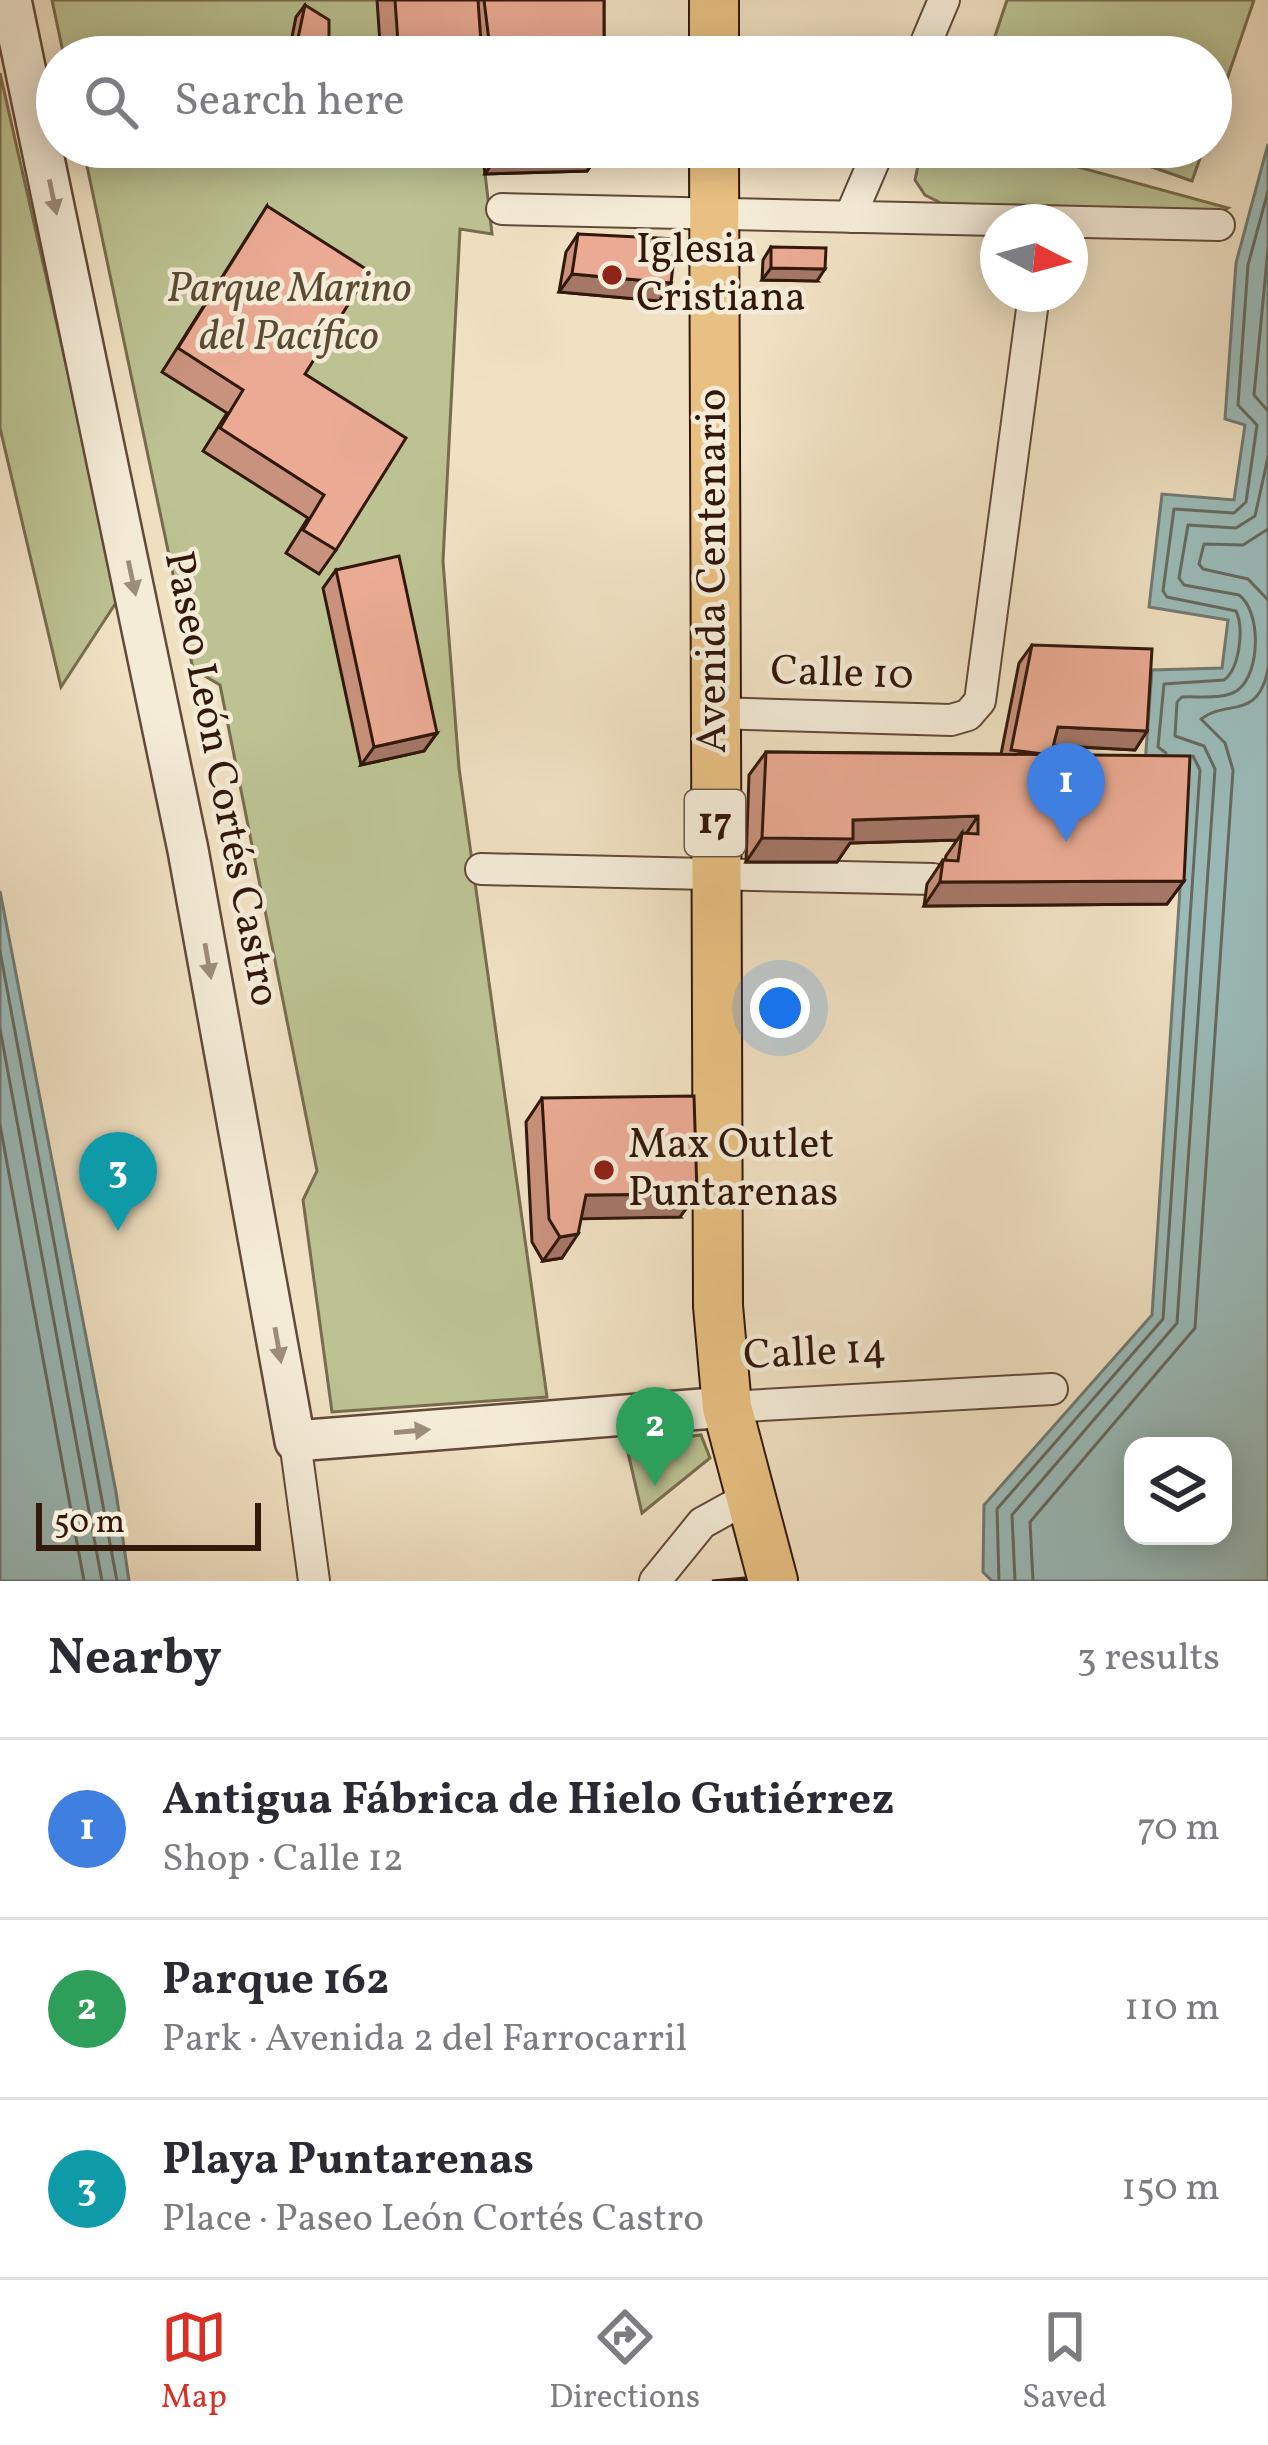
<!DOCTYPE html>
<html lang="en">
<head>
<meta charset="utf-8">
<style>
	:root { --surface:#fff; --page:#f2f2f3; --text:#2b2b33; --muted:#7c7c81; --line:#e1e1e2; --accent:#d93025 }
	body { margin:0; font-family:Vollkorn,serif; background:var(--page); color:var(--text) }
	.controls { position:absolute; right:36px; bottom:36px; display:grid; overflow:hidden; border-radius:24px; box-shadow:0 6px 30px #0003 }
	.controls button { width:108px; height:108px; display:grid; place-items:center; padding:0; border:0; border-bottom:3px solid var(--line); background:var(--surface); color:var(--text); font:60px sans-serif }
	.compass { position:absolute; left:980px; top:204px; width:108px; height:108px; border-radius:50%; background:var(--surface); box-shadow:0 6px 30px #0003; rotate:96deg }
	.scale { position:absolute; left:36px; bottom:30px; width:225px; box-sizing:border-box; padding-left:12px; border:6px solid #32180a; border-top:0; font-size:33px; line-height:42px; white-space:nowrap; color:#32180a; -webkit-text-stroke:9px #f5ecd8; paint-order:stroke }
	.you { position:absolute; left:780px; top:1008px; width:42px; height:42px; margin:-30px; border:9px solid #fff; border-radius:50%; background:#1a73e8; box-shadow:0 0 0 18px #1a73e833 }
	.badge { display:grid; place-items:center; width:78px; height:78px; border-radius:50%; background:var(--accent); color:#fff; font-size:39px; font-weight:700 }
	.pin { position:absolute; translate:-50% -99px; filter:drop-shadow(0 3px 6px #0008) }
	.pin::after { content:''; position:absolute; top:63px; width:42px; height:36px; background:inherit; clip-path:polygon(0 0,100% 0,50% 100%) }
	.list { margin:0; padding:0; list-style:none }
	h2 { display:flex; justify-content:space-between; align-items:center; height:156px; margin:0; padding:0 48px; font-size:51px }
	h2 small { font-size:39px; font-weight:400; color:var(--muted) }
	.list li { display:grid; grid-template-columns:78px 1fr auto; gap:36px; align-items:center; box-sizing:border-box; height:180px; padding:0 48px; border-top:3px solid var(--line) }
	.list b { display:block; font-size:45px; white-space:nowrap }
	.list p { margin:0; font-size:39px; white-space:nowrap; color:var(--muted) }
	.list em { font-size:39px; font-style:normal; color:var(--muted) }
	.icon { flex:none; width:66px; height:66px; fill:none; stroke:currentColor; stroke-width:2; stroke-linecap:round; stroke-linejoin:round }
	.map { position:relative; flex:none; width:1268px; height:1581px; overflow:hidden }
	.search { position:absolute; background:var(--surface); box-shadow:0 6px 30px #0003; left:36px; right:36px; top:36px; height:132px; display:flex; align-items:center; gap:30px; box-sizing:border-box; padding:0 42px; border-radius:66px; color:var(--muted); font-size:45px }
	.sheet { height:696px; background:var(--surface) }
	nav { display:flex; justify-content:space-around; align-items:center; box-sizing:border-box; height:168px; border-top:3px solid var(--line); background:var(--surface); font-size:33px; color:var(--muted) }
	nav a { display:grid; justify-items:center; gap:6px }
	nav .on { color:var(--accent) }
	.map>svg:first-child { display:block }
</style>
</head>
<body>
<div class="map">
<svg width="1268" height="1581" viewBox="0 0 1268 1581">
	<rect width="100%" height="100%" fill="#f0e1c3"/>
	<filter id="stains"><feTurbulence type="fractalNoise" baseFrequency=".00167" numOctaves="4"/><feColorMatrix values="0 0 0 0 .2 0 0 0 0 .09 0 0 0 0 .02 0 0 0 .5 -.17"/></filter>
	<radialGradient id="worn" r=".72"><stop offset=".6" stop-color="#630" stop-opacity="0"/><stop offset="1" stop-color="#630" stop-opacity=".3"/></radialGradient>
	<path fill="#bcc292" stroke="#776d4e" stroke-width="3" d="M 52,0 L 465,0 L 471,57 L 64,57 Z
		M 1007,0 L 1254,0 L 1211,126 L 1211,57 L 988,57 Z
		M 0,73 L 119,598 L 61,687 L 0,428 Z
		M 83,147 L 482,147 L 492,234 L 460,229 L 443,561 L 459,768 L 547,1397 L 332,1412 L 303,1200 L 317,1171 L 220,685 L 193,669 Z
		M 922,147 L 1005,147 L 1228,208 L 1212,217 L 941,203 L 925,195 L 915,180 Z
		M 1095,147 L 1204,147 L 1192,181 Z
		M 701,1435 L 710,1458 L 642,1513 L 626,1444 Z"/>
	<path fill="#9bbcba" stroke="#717a74" stroke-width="3" fill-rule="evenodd" d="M 1268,144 L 1268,1581 L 992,1581 L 983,1572 L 984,1505 L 1152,1315 L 1188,767 L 1145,764 L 1152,670 L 1222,668 L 1228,620 L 1149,607 L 1162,494 L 1234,500 L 1245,425 L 1225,419 L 1236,263 ZM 1133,1446 L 1223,1446 L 1223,1536 L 1133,1536 Z
		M 0,891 L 116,1492 L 129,1581 L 0,1581 Z"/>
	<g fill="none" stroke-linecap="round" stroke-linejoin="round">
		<path stroke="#666a62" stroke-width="3" d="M 1268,249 L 1254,395 L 1268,411
			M 1268,529 L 1243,545 L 1204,544 L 1199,564 L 1203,569 L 1248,579 L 1268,600
			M 1166,753 L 1158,747 L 1164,684 L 1224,680 C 1240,668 1244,628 1236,611 L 1167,597 L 1163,591 L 1174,509 L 1234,513 L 1246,502 L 1257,425 L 1238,405 L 1248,265 L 1268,191
			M 0,951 L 117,1581
			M 0,1029 L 102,1581
			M 0,1125 L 84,1581
			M 999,1581 L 997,1509 L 1163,1319 L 1200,770 L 1193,756
			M 1015,1581 L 1012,1515 L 1177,1323 L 1215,769 L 1204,746 L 1175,736 L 1177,702 L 1182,697 C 1199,696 1224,700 1238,690 C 1261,672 1261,611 1239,595 L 1184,585 L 1179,578 L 1188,525 L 1236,528 L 1255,516 L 1268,457
			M 1033,1581 L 1030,1522 L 1195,1328 L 1233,770 L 1225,743 L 1201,719 C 1227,699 1258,721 1268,669"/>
		<g stroke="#624a38" stroke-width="34">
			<path id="minor" d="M 920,57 L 944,0
				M 502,209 L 1219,225
				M 850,217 L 880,147
				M 714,713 L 951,720 L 968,715 L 980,701 L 1034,294
				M 481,869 L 933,879
				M 727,1407 L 1052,1389
				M 295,1441 L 314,1581
				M 655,1581 L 702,1523 L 751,1496"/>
		</g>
		<g stroke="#624a38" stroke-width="44">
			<path id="tertiary" d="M 11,0 L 188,850 L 295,1441 L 727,1407"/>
		</g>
		<g stroke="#32180a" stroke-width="52">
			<path id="primary" d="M 714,57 L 714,0
				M 714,147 L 718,1306 L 727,1407 L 773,1581"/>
		</g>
		<use href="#minor" stroke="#f5ecd8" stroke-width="30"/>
		<use href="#tertiary" stroke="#f5ecd8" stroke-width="39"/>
		<use href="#primary" stroke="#e8c082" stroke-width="48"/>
	</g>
	<path fill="#c9927e" stroke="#32180a" stroke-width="3" d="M 377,0 L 604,0 L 604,57 L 381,57 Z
		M 305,5 L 329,50 L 325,57 L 288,57 L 296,17 Z
		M 482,147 L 604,147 L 587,171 L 485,174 Z
		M 267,206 L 336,550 L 319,574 L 286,553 L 308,518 L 203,451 L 227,413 L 162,372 Z
		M 578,234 L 659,301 L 559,292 L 566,252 Z
		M 771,247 L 817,281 L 762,280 L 763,260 Z
		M 336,570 L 437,733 L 424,751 L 361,765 L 323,588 Z
		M 1032,645 L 1147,731 L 1135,750 L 1053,746 L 1051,755 L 1184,881 L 1167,904 L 924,906 L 927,884 L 943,860 L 945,860 L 946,856 L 957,840 L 850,843 L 837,862 L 746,862 L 749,775 L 766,752 L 1001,754 L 1019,663 Z
		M 542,1098 L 680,1217 L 581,1218 L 562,1258 L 543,1261 L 532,1242 L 526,1122 Z"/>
	<path fill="#a47767" stroke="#32180a" stroke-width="3" d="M 604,148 L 587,171 L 485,174 L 501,150 Z
		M 771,268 L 825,269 L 817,281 L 762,280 Z
		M 572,274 L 671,283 L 659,301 L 559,292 Z
		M 1058,727 L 1147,731 L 1135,750 L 1045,745 Z
		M 437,733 L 424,751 L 361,765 L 374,747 Z
		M 978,816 L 962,840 L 962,833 L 957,840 L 850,843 L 837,862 L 746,862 L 762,838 L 853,820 Z
		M 1184,881 L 1167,904 L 924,906 L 940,882 Z
		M 697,1194 L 680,1217 L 570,1219 L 586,1195 Z
		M 578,1234 L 562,1258 L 543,1261 L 560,1237 Z"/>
	<path fill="#eaaa93" stroke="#32180a" stroke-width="3" d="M 395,0 L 478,0 L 482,57 L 399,57 Z
		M 484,0 L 604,0 L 604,57 L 491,57 Z
		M 305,5 L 329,20 L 329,50 L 320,57 L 300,57 L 297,43 Z
		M 501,147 L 604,147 L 604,148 L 501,150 Z
		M 267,206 L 369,271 L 305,374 L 406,438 L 336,550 L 303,530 L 324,495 L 220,428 L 243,390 L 178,348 Z
		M 578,234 L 676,239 L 671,283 L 572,274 Z
		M 771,247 L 826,248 L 825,269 L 771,268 Z
		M 399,556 L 437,733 L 374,747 L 336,570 Z
		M 1032,645 L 1152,649 L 1147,731 L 1058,727 L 1051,755 L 1011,750 Z
		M 766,752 L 1190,756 L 1184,881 L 940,882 L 943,860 L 958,861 L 962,833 L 978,834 L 978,816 L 853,820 L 853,839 L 762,838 Z
		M 694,1096 L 697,1194 L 586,1195 L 578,1234 L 560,1237 L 549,1219 L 542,1098 Z
		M 744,1578 L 745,1581 L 712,1581 Z"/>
	<defs><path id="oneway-solid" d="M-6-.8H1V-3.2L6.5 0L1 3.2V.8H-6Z" transform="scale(3)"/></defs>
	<g fill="#9d8d7b">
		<use href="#oneway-solid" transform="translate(53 197) rotate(78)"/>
		<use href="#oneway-solid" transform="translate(132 578) rotate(78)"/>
		<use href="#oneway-solid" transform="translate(208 961) rotate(80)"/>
		<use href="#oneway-solid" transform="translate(278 1345) rotate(80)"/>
		<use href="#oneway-solid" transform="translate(412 1431) rotate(-5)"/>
	</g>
	<g fill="#8f2418" stroke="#f5ecd8" stroke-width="4.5">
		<circle cx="612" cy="275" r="12"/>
		<circle cx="604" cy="1170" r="12"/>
	</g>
	<g text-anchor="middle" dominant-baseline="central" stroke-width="9" stroke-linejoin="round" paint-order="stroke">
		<rect fill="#f5ecd8" stroke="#6c5848" stroke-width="3" x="685" y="790" width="60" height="66" rx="9"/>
		<g font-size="39" font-weight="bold" fill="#32180a">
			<text x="715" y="823">17</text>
		</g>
		<g font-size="42" fill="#32180a" stroke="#f5ecd8" text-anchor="start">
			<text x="636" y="251">Iglesia<tspan x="636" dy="48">Cristiana</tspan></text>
			<text x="628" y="1146">Max Outlet<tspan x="628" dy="48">Puntarenas</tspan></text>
		</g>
		<g font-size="42" font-style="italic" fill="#5b4b33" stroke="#f5ecd8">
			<text x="289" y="290">Parque Marino<tspan x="289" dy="48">del Pacífico</tspan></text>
		</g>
		<g font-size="42" fill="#32180a" stroke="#f5ecd8">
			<text transform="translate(714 571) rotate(-90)">Avenida Centenario</text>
			<text transform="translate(842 675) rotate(2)">Calle 10</text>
			<text transform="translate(220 779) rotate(79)">Paseo León Cortés Castro</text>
			<text transform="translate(815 1354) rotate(-3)">Calle 14</text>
		</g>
	</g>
	<rect width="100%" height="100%" filter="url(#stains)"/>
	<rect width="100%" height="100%" fill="url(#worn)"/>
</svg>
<div class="controls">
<button><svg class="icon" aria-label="layers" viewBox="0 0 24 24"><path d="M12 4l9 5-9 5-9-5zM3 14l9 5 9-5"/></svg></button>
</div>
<svg class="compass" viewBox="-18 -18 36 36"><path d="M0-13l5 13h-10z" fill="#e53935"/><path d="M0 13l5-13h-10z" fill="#7c7c81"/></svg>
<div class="scale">50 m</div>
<div class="you"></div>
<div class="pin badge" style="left:1066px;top:842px;background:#3f7fe0">1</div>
<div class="pin badge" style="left:655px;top:1486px;background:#2e9e5b">2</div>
<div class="pin badge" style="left:118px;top:1231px;background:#0f9aa8">3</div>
<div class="search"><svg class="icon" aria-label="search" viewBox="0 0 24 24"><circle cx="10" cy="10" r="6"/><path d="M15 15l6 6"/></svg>Search here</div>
</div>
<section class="sheet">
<h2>Nearby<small>3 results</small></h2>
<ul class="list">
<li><span class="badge" style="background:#3f7fe0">1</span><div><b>Antigua Fábrica de Hielo Gutiérrez</b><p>Shop · Calle 12</p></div><em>70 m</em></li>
<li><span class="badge" style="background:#2e9e5b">2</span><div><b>Parque 162</b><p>Park · Avenida 2 del Farrocarril</p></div><em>110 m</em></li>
<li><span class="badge" style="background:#0f9aa8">3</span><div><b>Playa Puntarenas</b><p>Place · Paseo León Cortés Castro</p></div><em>150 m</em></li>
</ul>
</section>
<nav>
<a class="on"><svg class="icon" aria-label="map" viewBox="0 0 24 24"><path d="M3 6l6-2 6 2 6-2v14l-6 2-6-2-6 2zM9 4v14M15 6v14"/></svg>Map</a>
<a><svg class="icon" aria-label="directions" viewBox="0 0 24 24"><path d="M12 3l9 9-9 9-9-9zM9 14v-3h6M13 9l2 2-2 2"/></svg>Directions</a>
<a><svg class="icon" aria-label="saved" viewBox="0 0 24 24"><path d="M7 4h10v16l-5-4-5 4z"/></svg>Saved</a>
</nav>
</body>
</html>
